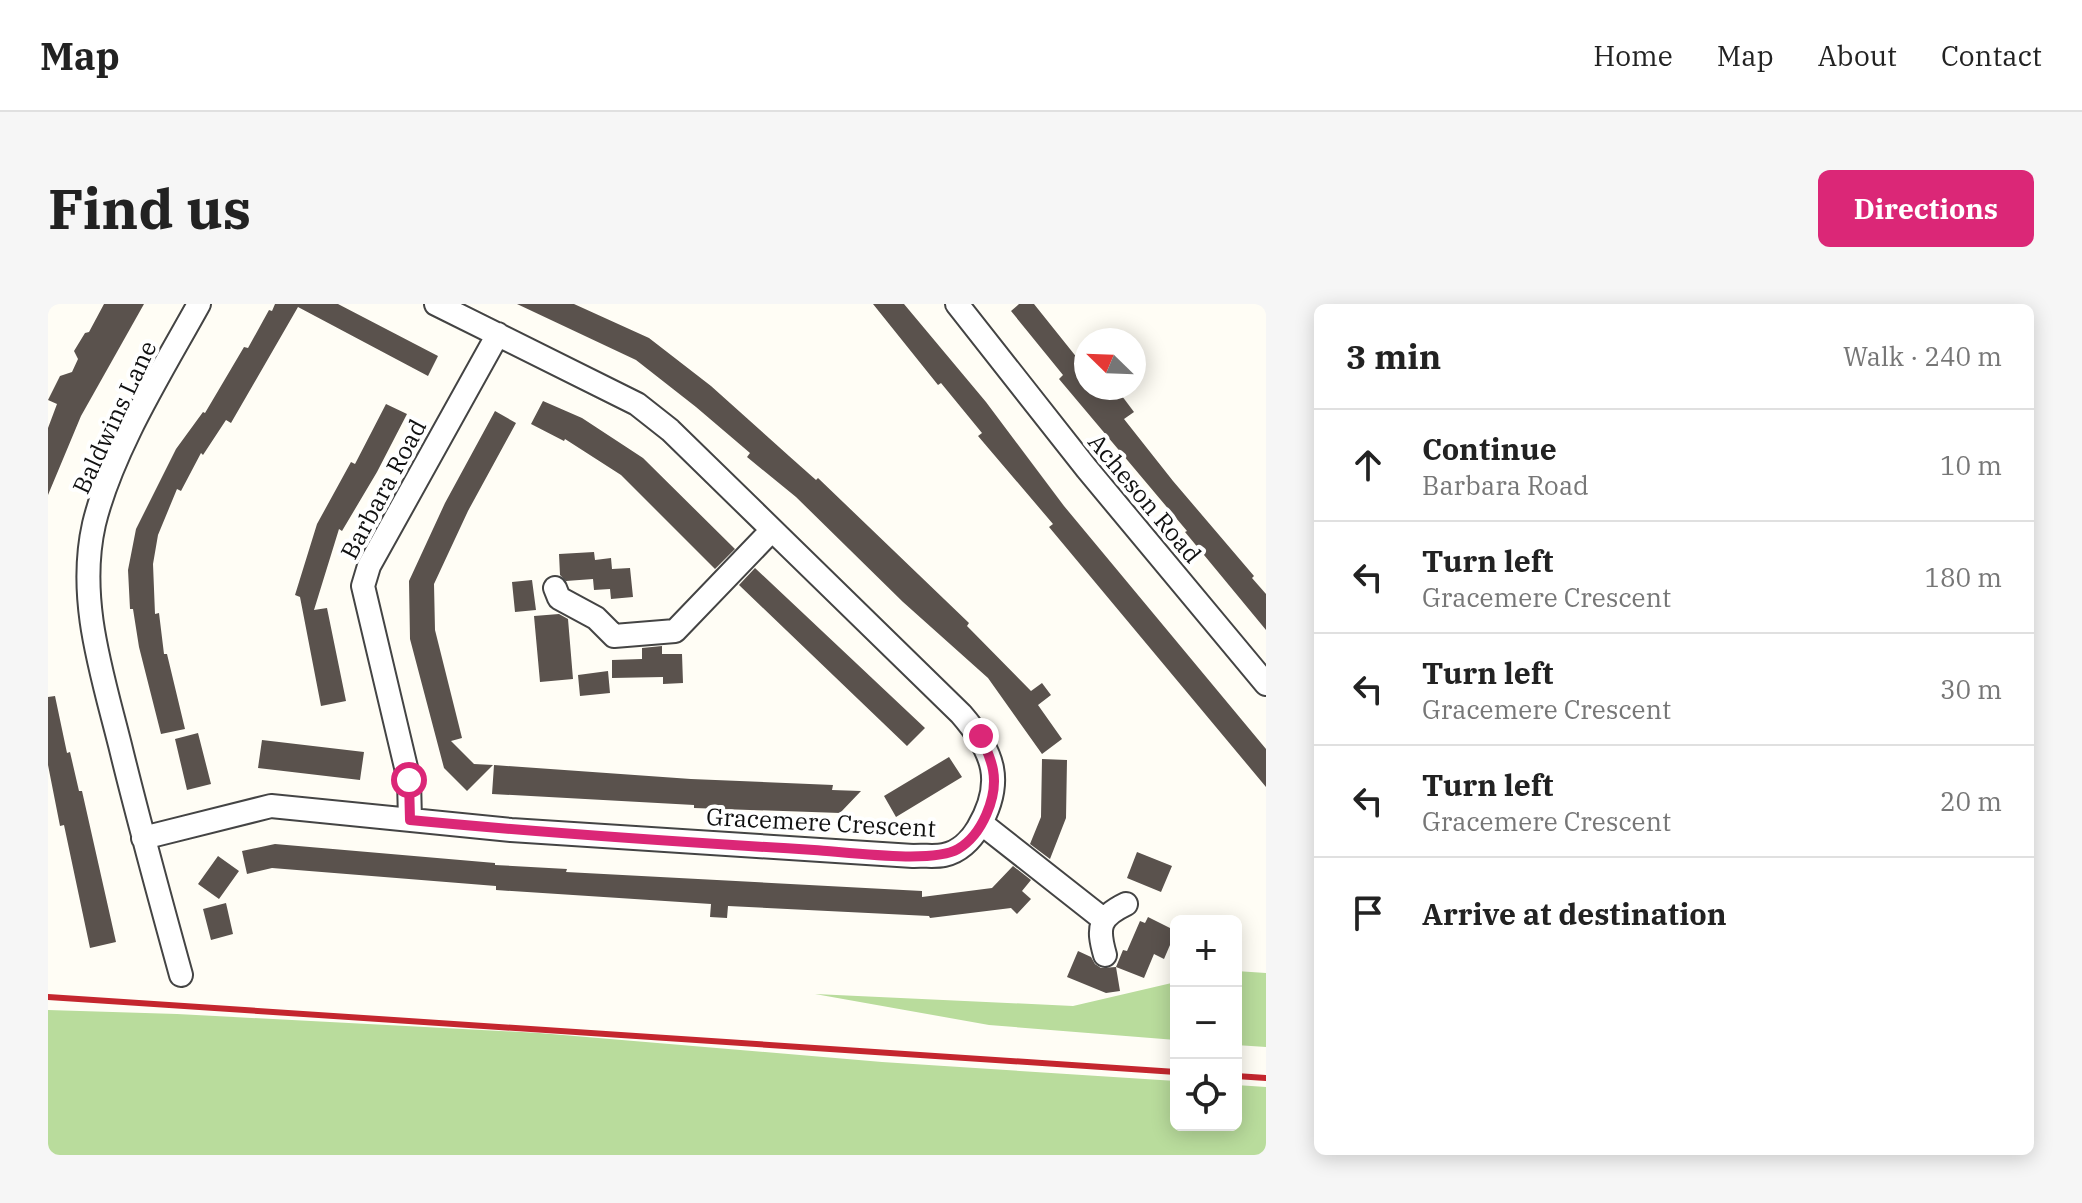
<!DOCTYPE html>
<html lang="en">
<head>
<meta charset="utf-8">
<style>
	:root { --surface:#fff; --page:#f6f6f6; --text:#222; --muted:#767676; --line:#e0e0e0; --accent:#db2777 }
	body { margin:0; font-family:"IBM Plex Serif",serif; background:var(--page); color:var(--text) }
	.controls { position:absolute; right:24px; bottom:24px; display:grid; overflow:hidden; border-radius:12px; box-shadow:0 4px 20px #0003 }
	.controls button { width:72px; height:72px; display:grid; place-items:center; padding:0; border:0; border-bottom:2px solid var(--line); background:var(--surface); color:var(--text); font:40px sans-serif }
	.compass { position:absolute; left:1026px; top:24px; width:72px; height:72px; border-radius:50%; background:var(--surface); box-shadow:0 4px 20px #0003; rotate:293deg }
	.stop { position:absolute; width:24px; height:24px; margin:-18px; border:6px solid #db2777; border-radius:50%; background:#fff }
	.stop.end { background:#db2777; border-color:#fff; box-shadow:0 2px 8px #0008 }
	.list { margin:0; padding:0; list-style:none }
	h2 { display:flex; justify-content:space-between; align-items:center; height:104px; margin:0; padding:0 32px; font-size:34px }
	h2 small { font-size:26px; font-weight:400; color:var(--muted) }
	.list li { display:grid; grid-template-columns:52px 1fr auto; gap:24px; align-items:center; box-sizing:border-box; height:112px; padding:0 32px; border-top:2px solid var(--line) }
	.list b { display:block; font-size:30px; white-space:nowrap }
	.list p { margin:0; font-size:26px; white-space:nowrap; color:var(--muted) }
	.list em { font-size:26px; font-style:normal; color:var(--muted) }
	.icon { flex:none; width:44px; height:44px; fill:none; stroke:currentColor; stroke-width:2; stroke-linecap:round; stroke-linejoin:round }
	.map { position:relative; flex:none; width:1218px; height:851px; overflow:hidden; border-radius:12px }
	header { display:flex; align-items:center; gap:48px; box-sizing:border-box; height:112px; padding:0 40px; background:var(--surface); border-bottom:2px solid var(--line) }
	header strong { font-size:38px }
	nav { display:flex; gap:44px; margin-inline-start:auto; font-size:28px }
	.intro { display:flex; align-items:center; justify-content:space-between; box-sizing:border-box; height:192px; padding:0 48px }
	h1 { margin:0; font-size:56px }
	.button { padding:20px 36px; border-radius:12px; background:var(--accent); color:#fff; font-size:28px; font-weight:700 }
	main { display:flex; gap:48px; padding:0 48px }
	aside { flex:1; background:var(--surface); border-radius:12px; box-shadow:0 4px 20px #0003 }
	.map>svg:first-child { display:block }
</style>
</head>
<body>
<header>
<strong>Map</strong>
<nav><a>Home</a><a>Map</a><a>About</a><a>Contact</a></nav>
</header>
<div class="intro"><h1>Find us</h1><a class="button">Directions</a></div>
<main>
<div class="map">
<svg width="1218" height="851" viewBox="0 0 1218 851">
	<rect width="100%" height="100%" fill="#fffdf5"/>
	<path fill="#b9dc9c" d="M 1188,667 L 1218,669 L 1218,743 L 1188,741 Z
		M 1128,678 L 1128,736 L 941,721 L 767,690 L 1025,702 Z
		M 0,706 L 129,710 L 491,729 L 834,758 L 1128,777 L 1128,821 L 1188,821 L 1188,781 L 1218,783 L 1218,851 L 0,851 Z"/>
	<path fill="#5a524d" d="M 56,0 L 96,0 L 33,112 L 0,191 L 0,124 L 9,100 L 0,96 L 12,72 L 24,68 L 30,55 L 26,47 L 37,29 L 41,28 Z
		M 227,0 L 290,0 L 390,52 L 380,72 L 250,3 L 183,119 L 178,116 L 155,151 L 153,149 L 133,187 L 129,185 L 110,231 L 105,260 L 107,310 L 111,309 L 116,350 L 119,350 L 137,425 L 113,430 L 91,343 L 85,305 L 82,305 L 80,266 L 88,225 L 128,145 L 155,108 L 157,109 L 196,43 L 200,44 L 221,6 L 224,7 Z
		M 469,0 L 526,0 L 601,34 L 663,82 L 741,152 L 768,176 L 770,174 L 921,319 L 919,322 L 983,387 L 994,379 L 1003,391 L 990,401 L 1014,435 L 994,450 L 940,374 L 855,298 L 748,193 L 699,153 L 702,149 L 648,103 L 588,56 Z
		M 825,0 L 856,0 L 938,98 L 1016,202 L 1218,445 L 1218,483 L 1001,223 L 1005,220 L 930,132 L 934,129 L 893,79 L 890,81 Z
		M 971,0 L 986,0 L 1038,65 L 1038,84 L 1068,84 L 1086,108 L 1076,115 L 1125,177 L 1206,272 L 1204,274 L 1218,290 L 1218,326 L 1137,228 L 1139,227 L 1011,75 L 1015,71 L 963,7 Z
		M 495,97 L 534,114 L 595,154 L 687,245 L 667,265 L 573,171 L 517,135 L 516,137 L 483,120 Z
		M 338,100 L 359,110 L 329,168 L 294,227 L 291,225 L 266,306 L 279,304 L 298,397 L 273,402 L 252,293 L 247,291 L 269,220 L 303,158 L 307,160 Z
		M 447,107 L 468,119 L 420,207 L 386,280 L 387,326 L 414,434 L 403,437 L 426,460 L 445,461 L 419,487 L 396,464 L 362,335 L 361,277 L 397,199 Z
		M 546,248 L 547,256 L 563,254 L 564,265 L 582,264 L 585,293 L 563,295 L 562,285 L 546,286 L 545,275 L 518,277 L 512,271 L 511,250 Z
		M 707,264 L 877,424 L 859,442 L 691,281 Z
		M 484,276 L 488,306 L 467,308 L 464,278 Z
		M 511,310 L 520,315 L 525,375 L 492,378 L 486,312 Z
		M 614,342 L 614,350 L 634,350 L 635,379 L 615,380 L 615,373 L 564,374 L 564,356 L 594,355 L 594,344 Z
		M 560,367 L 562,389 L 532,392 L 530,371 Z
		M 7,392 L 19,449 L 22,448 L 31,487 L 34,487 L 68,638 L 42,644 L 16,521 L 12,522 L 0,461 L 0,393 Z
		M 150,429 L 163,480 L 139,486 L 127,435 Z
		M 214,436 L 316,448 L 312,476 L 210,464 Z
		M 901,453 L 914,473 L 848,513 L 836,492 Z
		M 994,455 L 1019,456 L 1018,514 L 1002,555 L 982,540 L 993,513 Z
		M 446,461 L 643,475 L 785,481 L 784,486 L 813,487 L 792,509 L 646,504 L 646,501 L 444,490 Z
		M 227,540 L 447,559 L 447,561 L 519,565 L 518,568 L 874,587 L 874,593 L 944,584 L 965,562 L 983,576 L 974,587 L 983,595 L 969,610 L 963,604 L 882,614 L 881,612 L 680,602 L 679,614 L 662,613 L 663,600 L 448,586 L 448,582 L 224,564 L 199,570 L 194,547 Z
		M 1089,548 L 1124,562 L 1113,588 L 1079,574 Z
		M 170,552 L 191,567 L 171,595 L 150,580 Z
		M 178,599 L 185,630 L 163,636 L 155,605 Z
		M 1100,613 L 1128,627 L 1116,655 L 1106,650 L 1096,674 L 1068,663 L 1075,646 L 1079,647 L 1092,617 L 1097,619 Z
		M 1030,647 L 1043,653 L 1047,660 L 1053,664 L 1068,663 L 1072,687 L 1058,689 L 1019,673 Z"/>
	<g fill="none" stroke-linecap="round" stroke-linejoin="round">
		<g stroke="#444" stroke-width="26">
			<path id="street" d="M 909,0 L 1039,165 L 1218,380
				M 507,284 L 511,294 L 548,314 L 566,332 L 627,327 L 724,226
				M 362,516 L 361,476 L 315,282 L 321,262 L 450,30
				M 933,519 L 1055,615
				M 95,534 L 223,502 L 463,526 L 865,552 C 875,551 887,553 896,551 C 911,548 923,536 930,524 C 957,478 946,448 913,410 L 622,126 L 589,100 L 388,0
				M 1057,651 C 1049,623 1051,613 1078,600
				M 133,671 C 112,595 91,519 72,441 C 54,369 29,295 46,220 C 64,146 114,67 151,0"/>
		</g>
		<use href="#street" stroke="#fff" stroke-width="22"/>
		<path stroke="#c4262e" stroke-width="6" d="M 0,693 L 1128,768
			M 1188,772 L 1218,774"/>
	</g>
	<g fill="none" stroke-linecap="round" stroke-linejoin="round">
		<path stroke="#db2777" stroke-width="10" d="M 361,476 L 362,516 C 496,529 631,538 766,546 C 799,548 885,560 910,545 C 934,531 950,493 945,466 C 943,454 937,443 933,432"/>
	</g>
	<g text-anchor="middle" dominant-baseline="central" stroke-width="8" stroke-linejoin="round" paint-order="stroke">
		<g font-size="24" fill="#111" stroke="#fff">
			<text transform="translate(66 113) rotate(-65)">Baldwins Lane</text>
			<text transform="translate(335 185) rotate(-62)">Barbara Road</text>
			<text transform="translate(1097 194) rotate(50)">Acheson Road</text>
			<text transform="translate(773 518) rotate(3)">Gracemere Crescent</text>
		</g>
	</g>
</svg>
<div class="controls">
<button>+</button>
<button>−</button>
<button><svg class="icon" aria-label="locate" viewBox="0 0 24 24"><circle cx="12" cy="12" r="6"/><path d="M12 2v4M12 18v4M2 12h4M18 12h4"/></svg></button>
</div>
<svg class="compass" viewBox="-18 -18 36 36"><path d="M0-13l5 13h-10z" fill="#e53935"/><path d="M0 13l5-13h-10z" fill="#767676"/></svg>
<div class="stop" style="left:361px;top:476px"></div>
<div class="stop end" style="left:933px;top:432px"></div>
</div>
<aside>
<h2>3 min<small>Walk · 240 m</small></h2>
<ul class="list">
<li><svg class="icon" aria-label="ahead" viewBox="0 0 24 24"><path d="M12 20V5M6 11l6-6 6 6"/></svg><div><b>Continue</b><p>Barbara Road</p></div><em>10 m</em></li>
<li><svg class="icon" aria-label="left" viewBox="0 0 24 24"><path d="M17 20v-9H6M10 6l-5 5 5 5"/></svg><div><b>Turn left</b><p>Gracemere Crescent</p></div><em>180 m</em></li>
<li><svg class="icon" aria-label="left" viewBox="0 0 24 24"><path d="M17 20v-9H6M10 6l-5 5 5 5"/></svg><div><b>Turn left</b><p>Gracemere Crescent</p></div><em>30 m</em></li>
<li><svg class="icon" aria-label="left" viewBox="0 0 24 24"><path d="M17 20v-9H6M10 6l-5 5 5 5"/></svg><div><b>Turn left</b><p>Gracemere Crescent</p></div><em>20 m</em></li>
<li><svg class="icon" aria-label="arrive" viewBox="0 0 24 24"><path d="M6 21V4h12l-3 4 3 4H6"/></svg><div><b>Arrive at destination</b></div></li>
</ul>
</aside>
</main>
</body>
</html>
